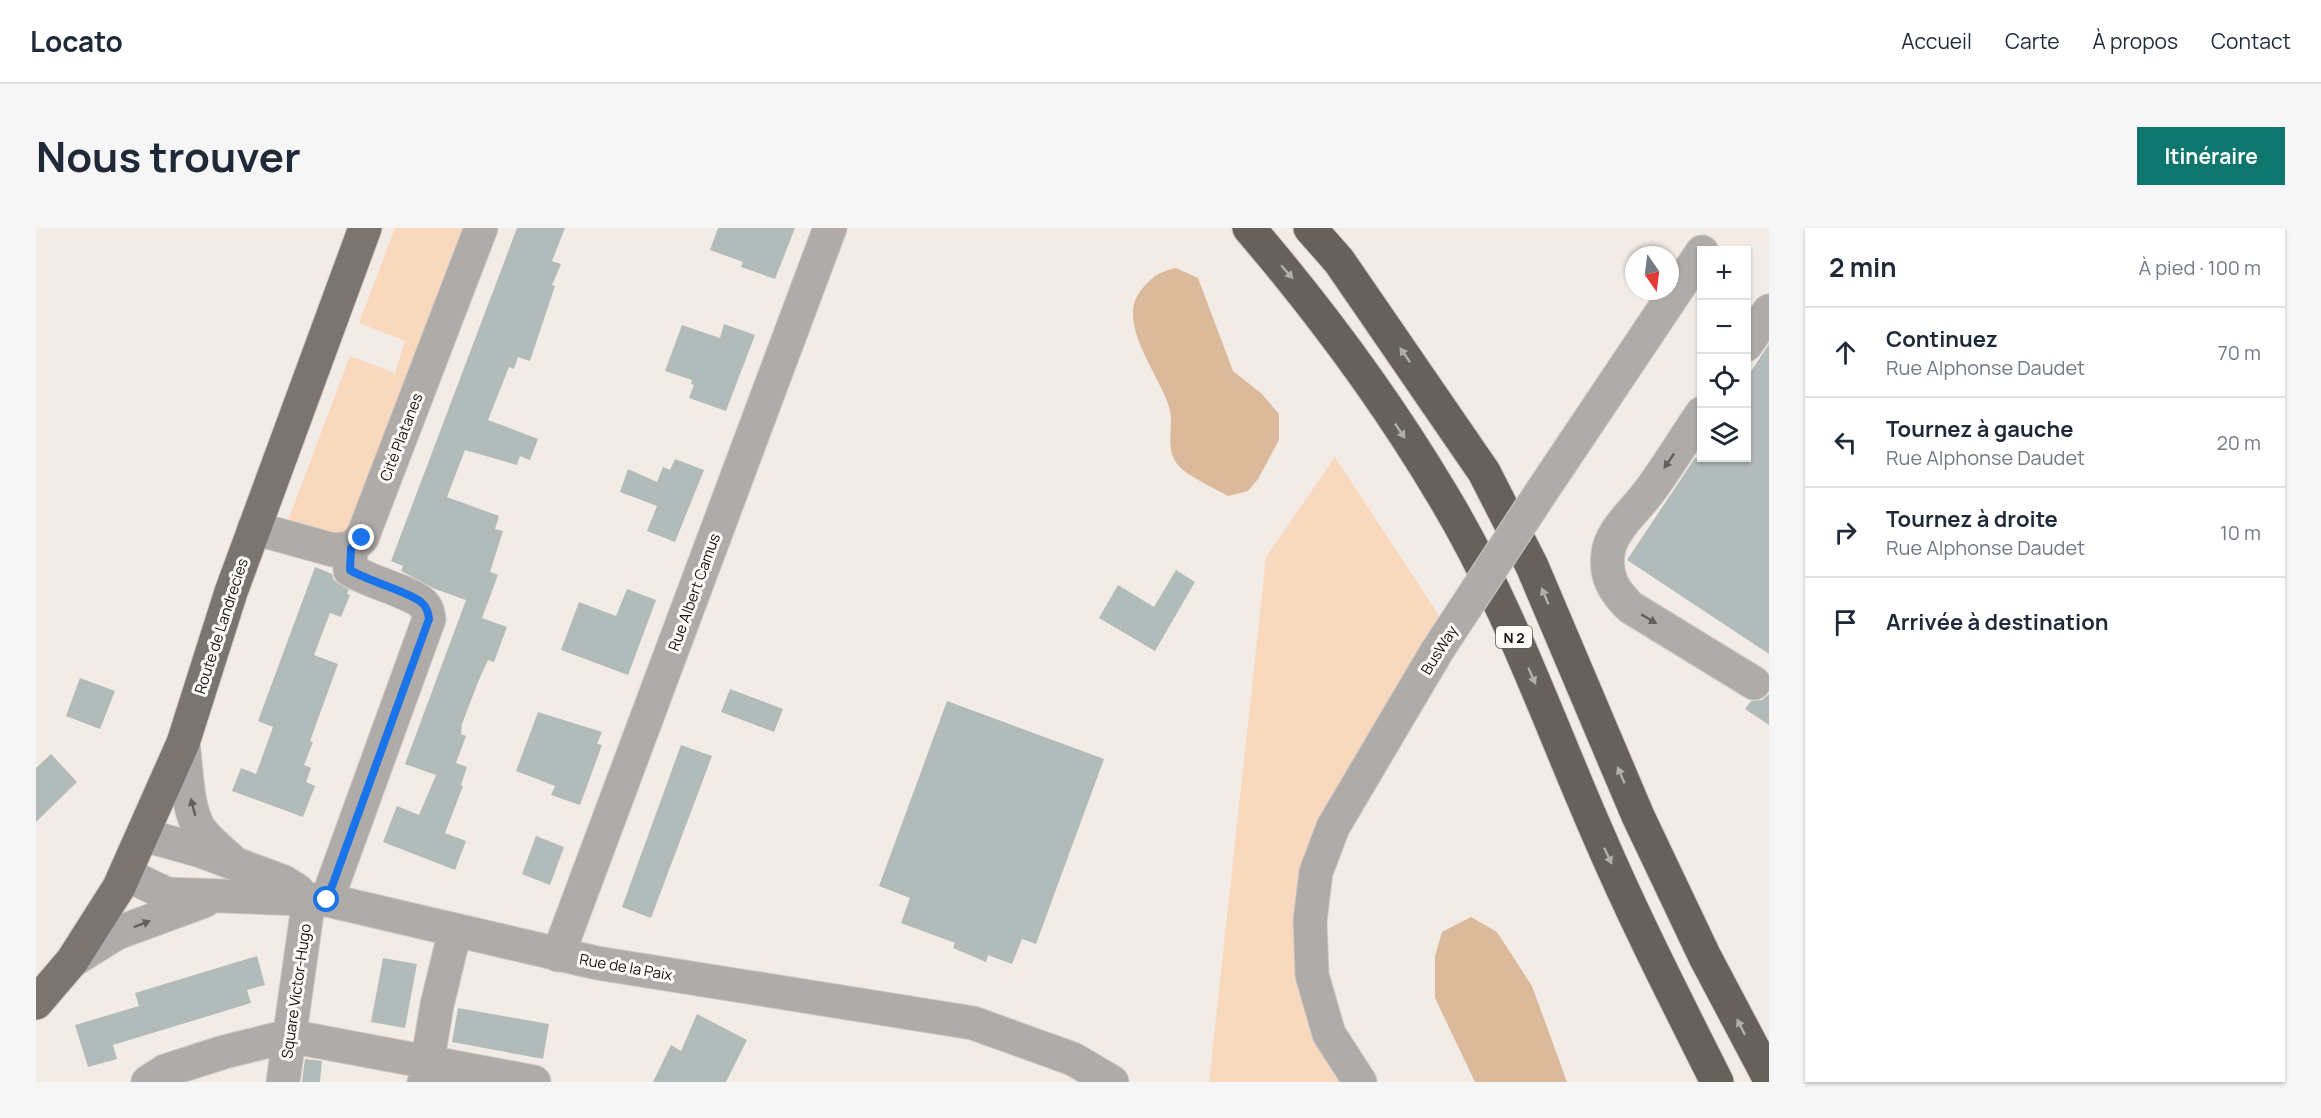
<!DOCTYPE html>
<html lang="fr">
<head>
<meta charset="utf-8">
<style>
	:root { --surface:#fff; --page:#f6f6f7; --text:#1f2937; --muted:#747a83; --line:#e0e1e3; --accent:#0f766e }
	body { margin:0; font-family:Manrope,sans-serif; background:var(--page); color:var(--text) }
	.controls { position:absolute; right:18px; top:18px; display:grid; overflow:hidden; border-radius:0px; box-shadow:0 2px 4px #0004 }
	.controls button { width:54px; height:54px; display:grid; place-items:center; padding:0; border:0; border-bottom:2px solid var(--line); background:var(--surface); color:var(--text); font:30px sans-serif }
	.compass { position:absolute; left:1589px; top:18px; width:54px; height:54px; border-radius:50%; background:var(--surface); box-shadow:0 2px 4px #0004; rotate:166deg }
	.stop { position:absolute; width:18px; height:18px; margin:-14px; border:4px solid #1a73e8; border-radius:50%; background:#fff }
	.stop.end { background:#1a73e8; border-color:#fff; box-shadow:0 2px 6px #0008 }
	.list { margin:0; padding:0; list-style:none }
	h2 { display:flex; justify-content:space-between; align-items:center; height:78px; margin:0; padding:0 24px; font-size:26px }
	h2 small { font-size:20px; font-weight:400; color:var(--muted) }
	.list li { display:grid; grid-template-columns:39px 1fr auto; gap:18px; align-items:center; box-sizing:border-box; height:90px; padding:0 24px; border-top:2px solid var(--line) }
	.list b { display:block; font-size:22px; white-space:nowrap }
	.list p { margin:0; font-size:20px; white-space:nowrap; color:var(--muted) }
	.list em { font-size:20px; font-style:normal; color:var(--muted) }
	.icon { flex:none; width:33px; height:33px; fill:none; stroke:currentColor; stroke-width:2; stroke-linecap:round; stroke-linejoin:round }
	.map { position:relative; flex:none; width:1733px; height:854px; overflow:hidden; border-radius:0px }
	header { display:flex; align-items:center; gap:36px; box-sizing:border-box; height:84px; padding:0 30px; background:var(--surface); border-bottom:2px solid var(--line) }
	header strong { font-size:28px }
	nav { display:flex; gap:33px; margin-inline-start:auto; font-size:21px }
	.intro { display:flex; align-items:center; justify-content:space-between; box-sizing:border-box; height:144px; padding:0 36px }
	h1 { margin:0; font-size:42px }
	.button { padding:15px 27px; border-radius:0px; background:var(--accent); color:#fff; font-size:21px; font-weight:700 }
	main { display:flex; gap:36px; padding:0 36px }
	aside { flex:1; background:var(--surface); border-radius:0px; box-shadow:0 2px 4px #0004 }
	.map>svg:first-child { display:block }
</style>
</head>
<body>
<header>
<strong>Locato</strong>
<nav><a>Accueil</a><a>Carte</a><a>À propos</a><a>Contact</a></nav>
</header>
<div class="intro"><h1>Nous trouver</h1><a class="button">Itinéraire</a></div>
<main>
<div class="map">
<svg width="1733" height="854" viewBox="0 0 1733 854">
	<rect width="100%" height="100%" fill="#f3ece6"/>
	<path fill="#f9d9be" d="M 359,0 L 427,0 L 314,305 L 304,313 L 251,295 L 314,128 L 359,145 L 369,113 L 323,95 Z
		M 1299,229 L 1406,392 L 1287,581 L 1267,634 L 1276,795 L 1304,854 L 1173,854 L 1230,329 Z"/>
	<path fill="#dbba9c" d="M 1140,40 L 1162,50 L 1197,143 L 1226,166 L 1243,186 L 1243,212 L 1222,251 L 1212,263 L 1192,268 C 1180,261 1149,247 1141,236 C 1128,218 1139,198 1133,179 C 1123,145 1078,93 1106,61 C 1117,48 1123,44 1140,40 Z
		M 1435,689 L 1461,704 L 1496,758 L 1531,854 L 1439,854 L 1399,770 L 1399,728 L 1406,704 Z"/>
	<path fill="#b1bbba" d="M 481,0 L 529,0 L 516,33 L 525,36 L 516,57 L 519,58 L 494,133 L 482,129 L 478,141 L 473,139 L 452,192 L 502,211 L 494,232 L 484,228 L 481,237 L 429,222 L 411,269 L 463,288 L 459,301 L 467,303 L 454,344 L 462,347 L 446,390 L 471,399 L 458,434 L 452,432 L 442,454 L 426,496 L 425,506 L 430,508 L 420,535 L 431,539 L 425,557 L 427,558 L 409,605 L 430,613 L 419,642 L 347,614 L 361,578 L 383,587 L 400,547 L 369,536 L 430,372 L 399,361 L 365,343 L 367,338 L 355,333 Z
		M 682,0 L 759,0 L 739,51 L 705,39 L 707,34 L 674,22 Z
		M 688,96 L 719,107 L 690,183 L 653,170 L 658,157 L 655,156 L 656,152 L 629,143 L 646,97 L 684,110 Z
		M 1733,116 L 1733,426 L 1591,332 L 1659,230 L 1710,230 L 1710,151 Z
		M 639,231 L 668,242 L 639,314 L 611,303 L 621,278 L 584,264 L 592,241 L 621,254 L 627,239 L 634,242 Z
		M 279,339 L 296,346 L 298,352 L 313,362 L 311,366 L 314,367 L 305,389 L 294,385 L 278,427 L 302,436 L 274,513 L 277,514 L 268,537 L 275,540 L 270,554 L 279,558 L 267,589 L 196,563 L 205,540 L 220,546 L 237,499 L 222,493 Z
		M 1140,342 L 1159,354 L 1119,423 L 1063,390 L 1082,357 L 1118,379 Z
		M 591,361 L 620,372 L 592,447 L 525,422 L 543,374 L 580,388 Z
		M 44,450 L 79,463 L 64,501 L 30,488 Z
		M 694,461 L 747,481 L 738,504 L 685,484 Z
		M 1733,466 L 1733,497 L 1709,481 L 1715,473 L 1726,472 Z
		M 911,473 L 1068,531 L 1000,716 L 986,711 L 976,736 L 952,727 L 950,734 L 917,720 L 919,715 L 865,695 L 874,670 L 843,658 Z
		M 502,484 L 566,504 L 561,516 L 566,517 L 544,577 L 515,567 L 519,558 L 480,543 Z
		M 645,517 L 676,528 L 615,690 L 586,679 Z
		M 15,526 L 41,554 L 0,594 L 0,540 Z
		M 500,608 L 528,619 L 514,657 L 486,646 Z
		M 221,728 L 229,757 L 211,762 L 215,775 L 77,817 L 81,831 L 52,839 L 39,797 L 103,778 L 99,765 Z
		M 347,730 L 381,736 L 369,800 L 335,794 Z
		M 422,780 L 513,796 L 507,831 L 416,814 Z
		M 661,786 L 711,812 L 690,854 L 617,854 L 635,817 L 645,823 Z
		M 269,831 L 286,833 L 284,854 L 266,854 Z"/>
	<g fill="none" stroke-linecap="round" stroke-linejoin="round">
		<g stroke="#d0c9c4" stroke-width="35">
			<path id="minor" d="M 1710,117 L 1733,83
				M 1666,185 C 1648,211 1631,240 1612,265 C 1599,283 1574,303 1572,326 C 1569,349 1578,363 1594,379 L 1718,455
				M 1506,263 L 1666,24
				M 218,300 L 297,322 L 315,320 L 326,310 L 445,0
				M 147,515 C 151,541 150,577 163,600 C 171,612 183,621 194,631
				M 108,607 L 165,623 L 248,654 L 262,663
				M 89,646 L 131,666 L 291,672 L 561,735 L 937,795 L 1037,831 L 1076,854
				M 291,672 L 393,391 C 392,384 391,379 385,374 C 373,364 332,353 314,342 L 315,320
				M 522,727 L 794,0
				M 36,733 L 81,705 L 168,673
				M 112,854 L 129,843 L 188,824 L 253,808 L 498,854
				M 247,854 L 273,671
				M 388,854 L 401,777 L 419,703
				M 1324,854 L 1293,806 L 1276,747 L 1274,693 L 1280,644 L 1297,599 L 1401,423"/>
		</g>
		<g stroke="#d0c9c4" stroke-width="35">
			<path id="major" d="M 0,775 L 36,733 L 83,659 L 147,515 L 195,364 L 329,0"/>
		</g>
		<g stroke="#d0c9c4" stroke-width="35">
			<path id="highway" d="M 1213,0 C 1284,83 1350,172 1406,266 C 1471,373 1512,492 1562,606 C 1598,690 1640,772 1681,854
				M 1274,0 L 1303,33 L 1448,244 L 1496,338 L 1602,588 L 1669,729 L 1733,850"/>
		</g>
		<use href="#minor" stroke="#aeaba9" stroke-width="33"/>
		<use href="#major" stroke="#7a7570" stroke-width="33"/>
		<use href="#highway" stroke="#67615c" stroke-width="33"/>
		<g stroke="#d0c9c4" stroke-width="35" stroke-linecap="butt">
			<path id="minor-bridge" d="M 1401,423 L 1506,263"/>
		</g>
		<use href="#minor-bridge" stroke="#aeaba9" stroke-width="33"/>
	</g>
	<defs><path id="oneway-solid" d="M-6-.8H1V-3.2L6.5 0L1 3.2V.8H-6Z" transform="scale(1.5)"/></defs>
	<g fill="#b2aea9">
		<use href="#oneway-solid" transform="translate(1251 44) rotate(49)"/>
		<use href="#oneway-solid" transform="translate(1369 127) rotate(-125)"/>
		<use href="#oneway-solid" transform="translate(1364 203) rotate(56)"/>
		<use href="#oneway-solid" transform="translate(1509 368) rotate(-113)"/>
		<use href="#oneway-solid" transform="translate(1496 448) rotate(66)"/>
		<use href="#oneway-solid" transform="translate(1585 547) rotate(-113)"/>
		<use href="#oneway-solid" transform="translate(1572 628) rotate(65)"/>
		<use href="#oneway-solid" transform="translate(1705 799) rotate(-117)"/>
	</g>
	<g fill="#62605e">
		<use href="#oneway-solid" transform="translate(1633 233) rotate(124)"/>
		<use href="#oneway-solid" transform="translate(1613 391) rotate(31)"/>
		<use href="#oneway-solid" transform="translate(157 579) rotate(-105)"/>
		<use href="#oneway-solid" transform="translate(106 696) rotate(-21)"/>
	</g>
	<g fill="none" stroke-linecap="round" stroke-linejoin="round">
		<path stroke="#1a73e8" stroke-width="8" d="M 291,672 L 393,391 C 392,384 391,379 385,374 C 373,364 332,353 314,342 L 315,320 L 326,310"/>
	</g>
	<g text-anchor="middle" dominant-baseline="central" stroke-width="6" stroke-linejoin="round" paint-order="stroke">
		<rect fill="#fefaf6" stroke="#5c5956" stroke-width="1.5" x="1460" y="398" width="36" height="22" rx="4.5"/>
		<g font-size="14" font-weight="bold" fill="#161412">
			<text x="1478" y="409">N 2</text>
		</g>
		<g font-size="15" fill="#161412" stroke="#fefaf6">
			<text transform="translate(365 209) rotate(-69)">Cité Platanes</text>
			<text transform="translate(658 364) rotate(-70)">Rue Albert Camus</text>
			<text transform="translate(185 398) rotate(-72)">Route de Landrecies</text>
			<text transform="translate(1403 422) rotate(-58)">BusWay</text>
			<text transform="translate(590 739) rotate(10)">Rue de la Paix</text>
			<text transform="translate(260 763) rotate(-82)">Square Victor-Hugo</text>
		</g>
	</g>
</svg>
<div class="controls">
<button>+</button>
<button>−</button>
<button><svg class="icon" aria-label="locate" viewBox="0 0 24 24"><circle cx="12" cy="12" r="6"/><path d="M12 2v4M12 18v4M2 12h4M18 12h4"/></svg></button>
<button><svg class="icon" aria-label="layers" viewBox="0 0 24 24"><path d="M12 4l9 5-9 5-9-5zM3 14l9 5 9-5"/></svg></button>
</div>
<svg class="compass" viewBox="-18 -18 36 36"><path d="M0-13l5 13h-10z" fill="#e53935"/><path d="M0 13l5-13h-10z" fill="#747a83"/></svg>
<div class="stop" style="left:291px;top:672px"></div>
<div class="stop end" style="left:326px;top:310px"></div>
</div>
<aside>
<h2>2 min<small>À pied · 100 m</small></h2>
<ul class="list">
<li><svg class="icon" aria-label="ahead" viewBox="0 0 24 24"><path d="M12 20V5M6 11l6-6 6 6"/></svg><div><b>Continuez</b><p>Rue Alphonse Daudet</p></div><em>70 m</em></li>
<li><svg class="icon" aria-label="left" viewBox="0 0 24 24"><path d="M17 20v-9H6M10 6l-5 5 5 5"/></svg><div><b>Tournez à gauche</b><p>Rue Alphonse Daudet</p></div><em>20 m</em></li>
<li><svg class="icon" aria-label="right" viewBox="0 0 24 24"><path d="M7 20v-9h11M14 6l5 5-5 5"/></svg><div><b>Tournez à droite</b><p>Rue Alphonse Daudet</p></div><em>10 m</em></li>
<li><svg class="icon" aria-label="arrive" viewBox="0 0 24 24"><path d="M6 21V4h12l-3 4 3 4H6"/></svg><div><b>Arrivée à destination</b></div></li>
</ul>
</aside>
</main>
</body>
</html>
